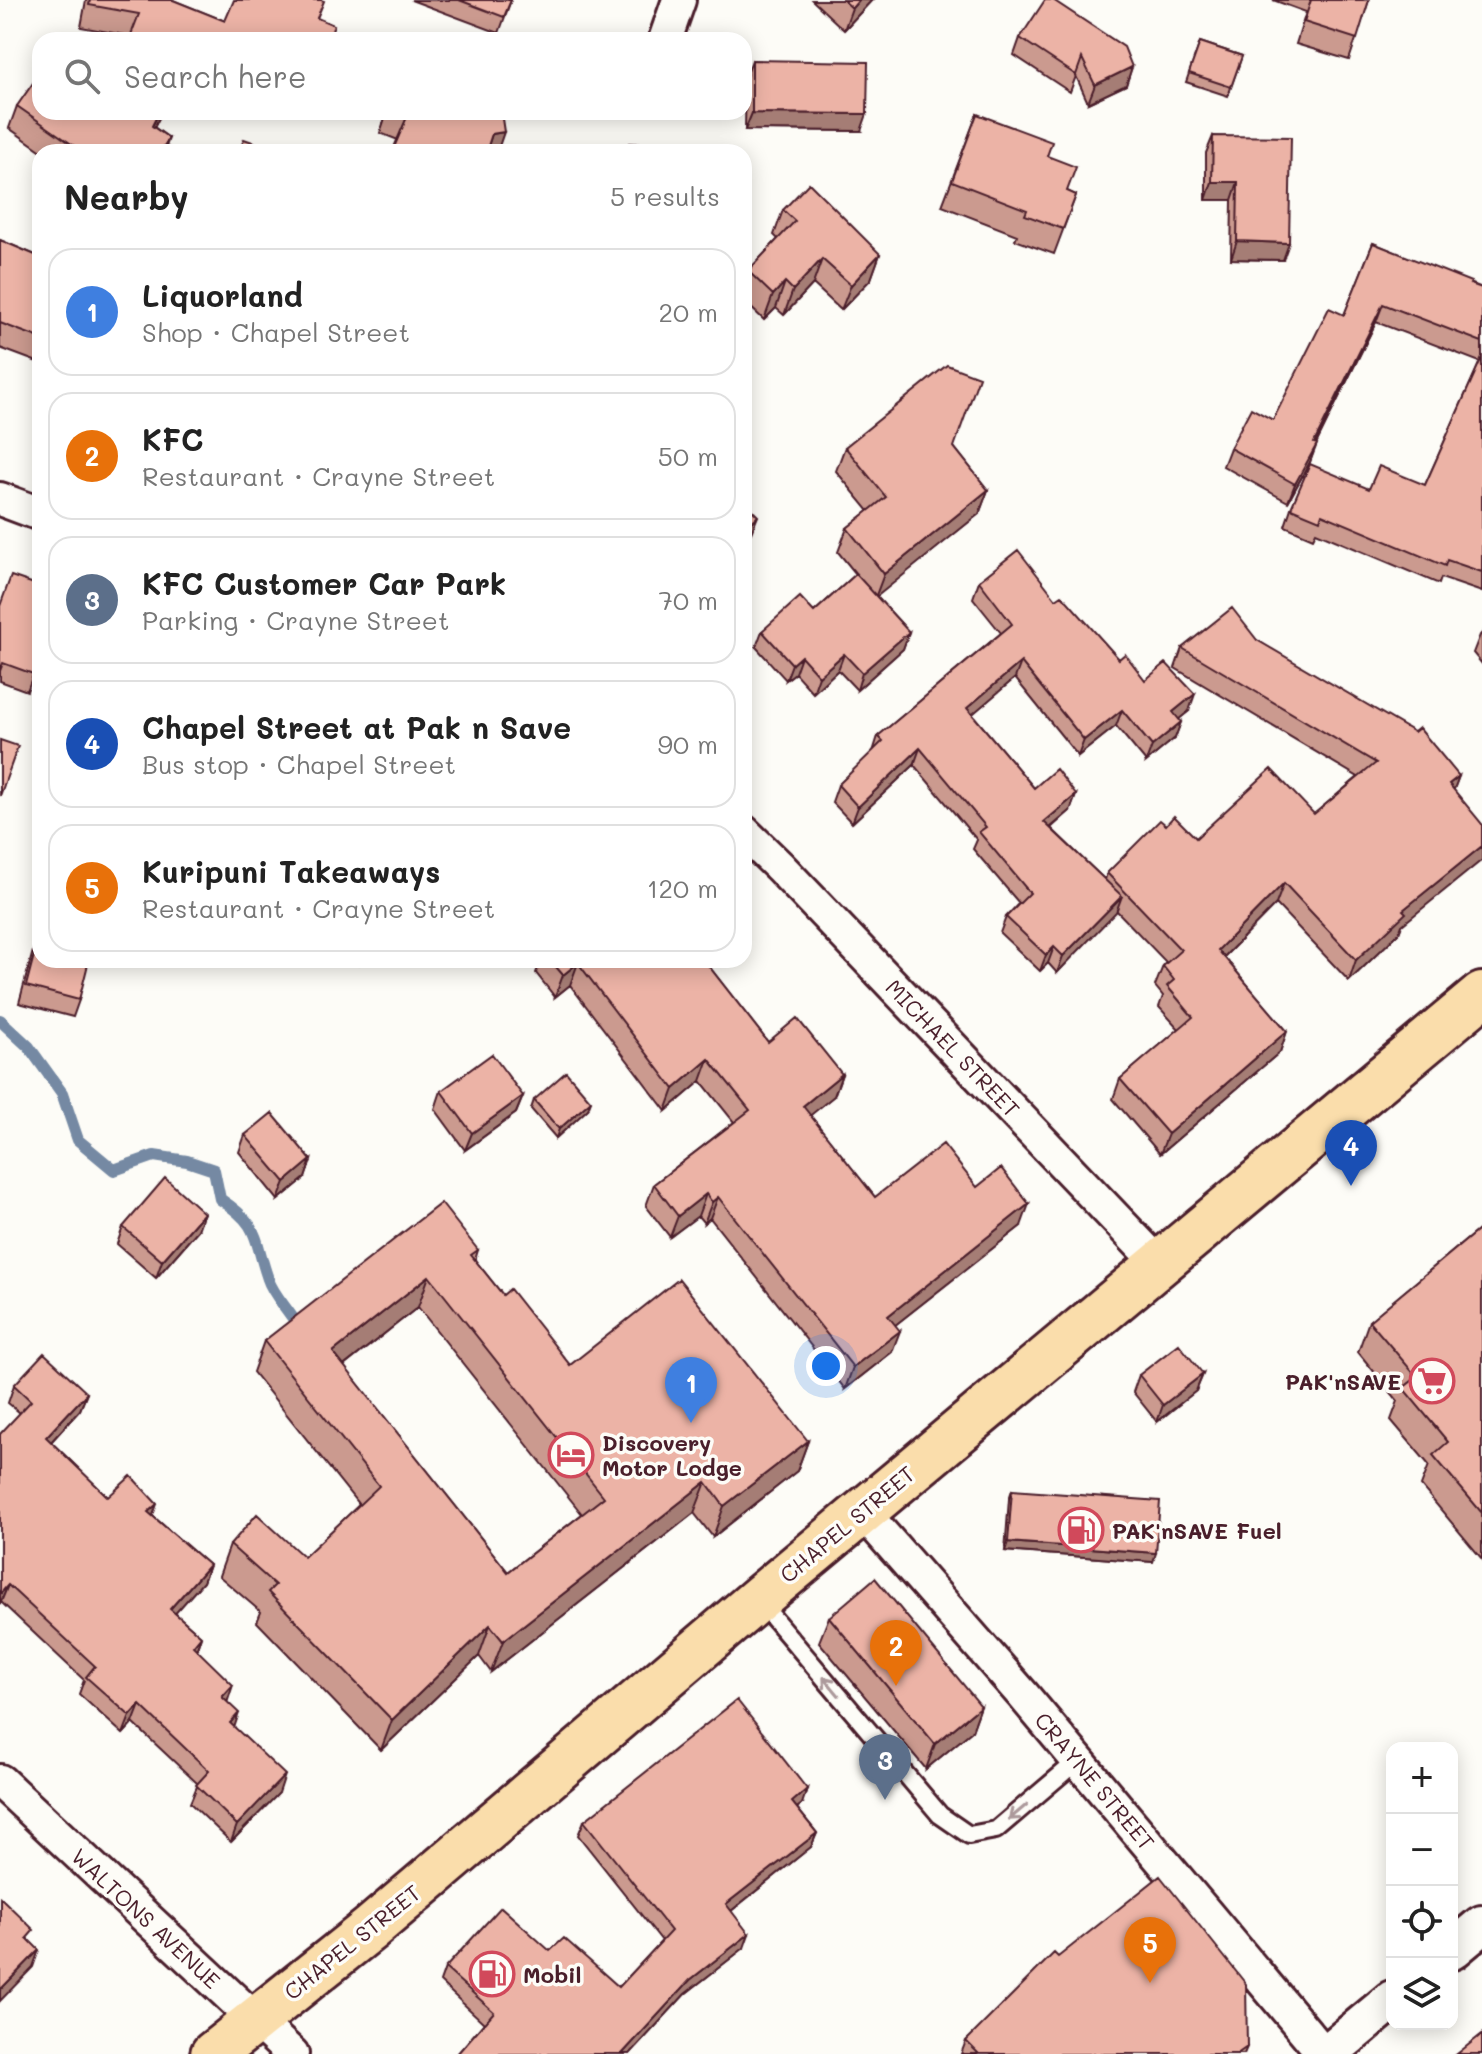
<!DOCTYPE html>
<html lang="en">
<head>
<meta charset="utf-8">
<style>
	:root { --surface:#fff; --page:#f2f2f2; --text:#222; --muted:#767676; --line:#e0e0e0; --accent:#1a73e8 }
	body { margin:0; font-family:Mali,sans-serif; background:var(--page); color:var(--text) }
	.controls { position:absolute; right:24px; bottom:24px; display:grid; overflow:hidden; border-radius:16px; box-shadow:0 4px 20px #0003 }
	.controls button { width:72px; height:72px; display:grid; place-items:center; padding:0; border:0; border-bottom:2px solid var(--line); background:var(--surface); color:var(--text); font:40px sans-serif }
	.you { position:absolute; left:826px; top:1366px; width:28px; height:28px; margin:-20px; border:6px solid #fff; border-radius:50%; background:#1a73e8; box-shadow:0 0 0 12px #1a73e833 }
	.badge { display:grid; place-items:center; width:52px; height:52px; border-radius:50%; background:var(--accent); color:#fff; font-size:26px; font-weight:700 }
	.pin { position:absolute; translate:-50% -66px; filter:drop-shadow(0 2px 4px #0008) }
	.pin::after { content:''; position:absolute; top:42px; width:28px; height:24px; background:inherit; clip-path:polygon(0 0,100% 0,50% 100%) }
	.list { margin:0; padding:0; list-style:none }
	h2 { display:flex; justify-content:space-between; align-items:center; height:104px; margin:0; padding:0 32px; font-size:34px }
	h2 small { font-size:26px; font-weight:400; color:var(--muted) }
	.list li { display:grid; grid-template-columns:52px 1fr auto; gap:24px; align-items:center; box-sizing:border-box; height:128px; margin:0 16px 16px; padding:0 16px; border:2px solid var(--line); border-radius:24px }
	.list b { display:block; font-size:30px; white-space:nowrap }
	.list p { margin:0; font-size:26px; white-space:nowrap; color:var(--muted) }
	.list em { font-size:26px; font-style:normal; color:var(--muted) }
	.icon { flex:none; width:44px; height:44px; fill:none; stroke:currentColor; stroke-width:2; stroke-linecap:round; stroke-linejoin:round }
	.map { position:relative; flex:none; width:1482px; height:2054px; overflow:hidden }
	.search { position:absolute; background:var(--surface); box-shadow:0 4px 20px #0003; left:32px; top:32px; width:720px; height:88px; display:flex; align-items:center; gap:20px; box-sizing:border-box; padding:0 28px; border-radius:24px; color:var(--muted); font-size:30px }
	.panel { position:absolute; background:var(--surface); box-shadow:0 4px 20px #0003; left:32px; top:144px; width:720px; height:824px; border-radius:24px }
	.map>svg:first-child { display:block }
</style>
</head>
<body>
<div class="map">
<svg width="1482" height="2054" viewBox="0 0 1482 2054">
	<rect width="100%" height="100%" fill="#fdfcf7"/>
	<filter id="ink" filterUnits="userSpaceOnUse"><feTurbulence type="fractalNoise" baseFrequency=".0125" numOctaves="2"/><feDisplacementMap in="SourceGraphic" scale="16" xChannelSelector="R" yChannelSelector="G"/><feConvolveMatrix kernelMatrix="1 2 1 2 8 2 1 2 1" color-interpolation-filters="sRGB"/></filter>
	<g filter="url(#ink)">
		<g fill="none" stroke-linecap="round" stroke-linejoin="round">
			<path stroke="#7589a3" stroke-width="12" d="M 0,1020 L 29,1047 L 62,1093 L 78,1140 L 114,1170 L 154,1156 L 187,1161 L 214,1170 L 220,1199 C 261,1226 253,1236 268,1279 C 272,1292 284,1305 292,1317"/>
			<g stroke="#4a1f2b" stroke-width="22">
				<path id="service" d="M 759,1601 L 940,1815 L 969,1835 L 996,1830 L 1077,1761"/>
			</g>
			<g stroke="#4a1f2b" stroke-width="38">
				<path id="minor" d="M 665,40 L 679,0
					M 0,499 L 40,514
					M 744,832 L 780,867 L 1160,1265
					M 862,1511 L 1023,1695 L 1324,2054
					M 0,1781 L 292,2054"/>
			</g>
			<g stroke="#4a1f2b" stroke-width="44">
				<path id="tertiary" d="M 1452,1950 L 1482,1925
					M 1327,2054 L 1392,2000"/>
			</g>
			<g stroke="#4a1f2b" stroke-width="50">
				<path id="trunk" d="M 213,2054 L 370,1929 L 758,1599 L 1482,995"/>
			</g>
			<use href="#service" stroke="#fdfcf7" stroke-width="16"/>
			<use href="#minor" stroke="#fdfcf7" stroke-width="32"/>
			<use href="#tertiary" stroke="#fdfcf7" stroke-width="38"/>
			<use href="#trunk" stroke="#faddab" stroke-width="44"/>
		</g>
		<path fill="#cb9a8f" stroke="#4a1f2b" stroke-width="2" fill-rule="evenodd" d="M 86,0 L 173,0 L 225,21 L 317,18 L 130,36 L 81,27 Z
			M 411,0 L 511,0 L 499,33 Z
			M 812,0 L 872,0 L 844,30 Z
			M 1273,0 L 1369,0 L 1349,60 L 1296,44 L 1306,12 Z
			M 1020,38 L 1132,67 L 1126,85 L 1088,103 L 1076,76 L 1070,92 L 1014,55 Z
			M 1200,42 L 1242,56 L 1228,96 L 1186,82 Z
			M 752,60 L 861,131 L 745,130 L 746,77 Z
			M 17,106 L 40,112 L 162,112 L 154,127 L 169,138 L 166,147 L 180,152 L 43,152 L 9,128 Z
			M 200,112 L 214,112 L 212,117 Z
			M 387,112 L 501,112 L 398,140 L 380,133 Z
			M 977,114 L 1047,156 L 1067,191 L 1076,195 L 1054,254 L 1015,240 L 1017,235 L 942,206 Z
			M 1213,136 L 1283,260 L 1231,259 L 1232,200 L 1206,200 L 1206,153 Z
			M 783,210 L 880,254 L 871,279 L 841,310 L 813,284 L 784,315 L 776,308 L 764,320 L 744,301 L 744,282 L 748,271 L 778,239 L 774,235 Z
			M 0,240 L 40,257 L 40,363 L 0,348 Z
			M 1373,243 L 1482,288 L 1482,592 L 1441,578 L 1439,584 L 1316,532 L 1313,538 L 1285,526 L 1291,508 L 1369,489 L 1425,485 L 1480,362 L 1376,322 L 1316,444 L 1310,462 L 1288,502 L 1223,466 L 1230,448 L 1273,420 L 1344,315 Z
			M 845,447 L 954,447 L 988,490 L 979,514 L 876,596 L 909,632 L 903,649 L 857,690 L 838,670 L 813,693 L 795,673 L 786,680 L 756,647 L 762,631 L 814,612 L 856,574 L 838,552 L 847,528 L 869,511 L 836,471 Z
			M 979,581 L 1056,599 L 1119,659 L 1145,680 L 1189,711 L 1179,719 L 1181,722 L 1175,738 L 1146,762 L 1116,726 L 1078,756 L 1015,678 L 972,714 L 1034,788 L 1076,795 L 1070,811 L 1051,828 L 1105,880 L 1107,873 L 1166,825 L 1196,838 L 1314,814 L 1358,777 L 1175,668 L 1182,648 L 1257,640 L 1459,776 L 1399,933 L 1349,981 L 1276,904 L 1224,957 L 1287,1031 L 1280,1052 L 1160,1154 L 1113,1099 L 1120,1079 L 1179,1029 L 1159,1007 L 1163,996 L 1155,986 L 1163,966 L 1166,962 L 1116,910 L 1057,973 L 1048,963 L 1040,971 L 1000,933 L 1006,917 L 1019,903 L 973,849 L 977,840 L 914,765 L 852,823 L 832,802 L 838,785 L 873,752 L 878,736 L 1001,633 L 973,598 Z
			M 0,606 L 40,656 L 27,691 L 0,681 Z
			M 1482,633 L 1482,664 L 1473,653 L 1480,635 Z
			M 40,925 L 40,960 L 79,1000 L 73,1017 L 19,1003 Z
			M 350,960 L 362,960 L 358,965 Z
			M 541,960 L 704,960 L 768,1042 L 842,1074 L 834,1096 L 810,1115 L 875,1197 L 977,1187 L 1021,1226 L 895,1325 L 892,1352 L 845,1389 L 710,1218 L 704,1223 L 698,1216 L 670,1237 L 646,1206 L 654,1184 L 734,1122 L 701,1081 L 666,1111 L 570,985 L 555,997 L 536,973 Z
			M 441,1091 L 523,1096 L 516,1113 L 465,1150 L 435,1109 Z
			M 534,1100 L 588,1109 L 556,1138 L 531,1109 Z
			M 245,1135 L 311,1160 L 305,1178 L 278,1200 L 239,1152 Z
			M 123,1227 L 198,1230 L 156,1278 L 117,1244 Z
			M 1482,1227 L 1482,1559 L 1421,1486 L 1429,1465 L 1391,1420 L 1398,1401 L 1358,1352 L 1369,1321 Z
			M 478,1250 L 475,1260 L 503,1295 L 570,1365 L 808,1441 L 797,1471 L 713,1537 L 694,1513 L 491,1672 L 479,1656 L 381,1750 L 257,1622 L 261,1612 L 219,1576 L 230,1545 L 304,1557 L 359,1505 L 253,1372 L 264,1341 ZM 418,1307 L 582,1514 L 508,1572 L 344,1366 Z
			M 1203,1374 L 1196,1391 L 1157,1422 L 1133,1392 L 1139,1375 Z
			M 14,1385 L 87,1393 L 80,1410 L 51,1442 L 108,1497 L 153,1516 L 209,1565 L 203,1582 L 175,1613 L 201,1636 L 197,1649 L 227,1702 L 234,1727 L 279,1793 L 231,1842 L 190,1803 L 198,1784 L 133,1723 L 123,1734 L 79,1694 L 84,1680 L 1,1602 L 20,1413 L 8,1403 Z
			M 1012,1490 L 1153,1562 L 1005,1551 L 1009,1499 Z
			M 829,1617 L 981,1706 L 972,1731 L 926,1769 L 819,1642 Z
			M 802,1804 L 797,1808 L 817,1833 L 811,1847 L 731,1911 L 744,1948 L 685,1994 L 630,2054 L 457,2054 L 484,2023 L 440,1982 L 445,1968 L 550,1951 L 619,1987 L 662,1941 L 578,1835 L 584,1821 Z
			M 1058,1957 L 1247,2047 L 1244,2054 L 961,2054 L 966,2041 Z"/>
		<path fill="#a57d74" stroke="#4a1f2b" stroke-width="2" d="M 859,0 L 872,0 L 844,30 L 852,8 Z
			M 1132,67 L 1126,85 L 1088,103 L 1095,85 Z
			M 159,112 L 162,112 L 144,148 L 152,126 Z
			M 752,113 L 867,114 L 861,131 L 745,130 Z
			M 504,132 L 497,152 L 486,152 L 492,134 Z
			M 1212,182 L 1238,182 L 1232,200 L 1206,200 Z
			M 1237,241 L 1289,243 L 1283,260 L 1231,259 Z
			M 880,254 L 871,279 L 841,310 L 851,285 Z
			M 822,259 L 813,284 L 784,315 L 793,290 Z
			M 785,282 L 776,308 L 764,320 L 773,295 Z
			M 1383,304 L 1376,322 L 1309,458 L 1317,444 L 1310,462 L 1288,502 L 1295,484 L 1314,443 Z
			M 988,490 L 979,514 L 875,598 L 884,574 Z
			M 758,516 L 751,533 L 744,541 L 744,529 Z
			M 909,632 L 903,649 L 857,690 L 862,673 Z
			M 844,654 L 838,670 L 813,693 L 819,676 Z
			M 801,656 L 795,673 L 786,680 L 792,664 Z
			M 1021,662 L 1015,678 L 961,724 L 967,708 Z
			M 1195,694 L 1189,711 L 1167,729 L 1173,712 Z
			M 1122,710 L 1116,726 L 1078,756 L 1084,740 Z
			M 1181,722 L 1175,738 L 1146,762 L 1152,746 Z
			M 920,748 L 914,765 L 852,823 L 858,807 Z
			M 1459,776 L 1451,797 L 1449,784 Z
			M 1076,795 L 1070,811 L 1038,838 L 1044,822 Z
			M 1482,846 L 1482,860 L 1402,925 L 1399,933 L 1349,981 L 1356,960 L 1403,910 Z
			M 1284,883 L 1276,904 L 1210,971 L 1218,950 Z
			M 1122,896 L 1116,912 L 1057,973 L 1063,956 Z
			M 1054,947 L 1048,963 L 1040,971 L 1046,955 Z
			M 578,963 L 570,985 L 555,997 L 563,975 Z
			M 1287,1031 L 1280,1052 L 1160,1154 L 1168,1134 Z
			M 709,1059 L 701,1081 L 666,1111 L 674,1089 Z
			M 842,1074 L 834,1096 L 795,1128 L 803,1106 Z
			M 523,1096 L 516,1113 L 465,1150 L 472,1133 Z
			M 591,1101 L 588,1109 L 556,1138 L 559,1129 Z
			M 311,1160 L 305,1178 L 278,1200 L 285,1182 Z
			M 706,1194 L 698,1216 L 670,1237 L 678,1216 Z
			M 718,1197 L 710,1218 L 704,1223 L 712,1202 Z
			M 1029,1204 L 1021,1226 L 880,1337 L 888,1316 Z
			M 204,1213 L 198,1230 L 156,1278 L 162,1261 Z
			M 429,1276 L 418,1307 L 322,1383 L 333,1352 Z
			M 900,1331 L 892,1352 L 845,1389 L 853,1367 Z
			M 1203,1374 L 1196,1391 L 1157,1422 L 1163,1405 Z
			M 87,1393 L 80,1410 L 39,1455 L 46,1437 Z
			M 808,1441 L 797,1471 L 713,1537 L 724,1506 Z
			M 706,1482 L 694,1513 L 491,1672 L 503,1641 Z
			M 157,1504 L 151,1521 L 148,1512 Z
			M 1008,1542 L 1156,1553 L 1153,1562 L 1005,1551 Z
			M 209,1565 L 203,1582 L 164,1626 L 170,1609 Z
			M 8,1585 L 1,1602 L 0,1604 L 0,1594 Z
			M 490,1625 L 479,1656 L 381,1750 L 392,1720 Z
			M 201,1636 L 195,1654 L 193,1646 Z
			M 233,1685 L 227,1703 L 222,1697 Z
			M 140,1705 L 133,1723 L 123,1734 L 130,1716 Z
			M 981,1706 L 972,1731 L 926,1769 L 935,1744 Z
			M 239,1713 L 233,1731 L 230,1723 Z
			M 285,1775 L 279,1793 L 231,1842 L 237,1825 Z
			M 807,1789 L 802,1804 L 786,1816 L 792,1802 Z
			M 817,1833 L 811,1847 L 721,1919 L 726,1904 Z
			M 749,1934 L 744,1948 L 685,1994 L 630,2054 L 622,2054 L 690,1980 Z
			M 39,1950 L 33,1967 L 0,2001 L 0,1990 Z"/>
		<path fill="#ecb3a6" stroke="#4a1f2b" stroke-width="2" fill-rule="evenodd" d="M 90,0 L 173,0 L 225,21 L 234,0 L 321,0 L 324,1 L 317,18 L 334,25 L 328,40 L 129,40 L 139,14 L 89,5 Z
			M 459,0 L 511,0 L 504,17 Z
			M 843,0 L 859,0 L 852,8 Z
			M 1045,0 L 1053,0 L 1124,47 L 1132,67 L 1095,85 L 1082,58 L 1076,75 L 1020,38 Z
			M 1311,0 L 1369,0 L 1357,39 L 1304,22 Z
			M 1200,42 L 1242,56 L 1231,87 L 1189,73 Z
			M 752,60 L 868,62 L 867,114 L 752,113 Z
			M 40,73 L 40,112 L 159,112 L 152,126 L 169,138 L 164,146 L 180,152 L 83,152 L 17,106 Z
			M 394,112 L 501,112 L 504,132 L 492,134 L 486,152 L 392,152 L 407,117 Z
			M 977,114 L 1052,142 L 1047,156 L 1076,167 L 1067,191 L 1076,195 L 1063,229 L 1025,215 L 1027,210 L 952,181 Z
			M 1213,136 L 1291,137 L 1289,243 L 1237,241 L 1238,182 L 1212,182 Z
			M 244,139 L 281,152 L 239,152 Z
			M 629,143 L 684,147 L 683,152 L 629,152 Z
			M 809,183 L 880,254 L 851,285 L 822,259 L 793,290 L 785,282 L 773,295 L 748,271 L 795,221 L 783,210 Z
			M 0,240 L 40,257 L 40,338 L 0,323 Z
			M 1373,243 L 1471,282 L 1470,284 L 1482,288 L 1482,342 L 1383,304 L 1314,443 L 1317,444 L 1295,484 L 1230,448 L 1251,408 L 1273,420 L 1329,308 L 1344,315 Z
			M 1482,357 L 1482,572 L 1447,560 L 1445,566 L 1322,514 L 1320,520 L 1291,508 L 1310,464 L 1369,489 L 1379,466 L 1425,485 Z
			M 947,365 L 979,377 L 954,447 L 988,490 L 884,574 L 847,528 L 886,497 L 845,447 Z
			M 744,481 L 749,486 L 744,491 Z
			M 744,502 L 758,516 L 744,529 Z
			M 1018,550 L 1056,599 L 1062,595 L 1119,659 L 1125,654 L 1145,680 L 1166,663 L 1195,694 L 1173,712 L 1181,722 L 1152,746 L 1122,710 L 1084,740 L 1021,662 L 967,708 L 1034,788 L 1056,769 L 1076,795 L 1044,822 L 1122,896 L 1063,956 L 1054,947 L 1046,955 L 1006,917 L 1030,893 L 979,832 L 986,827 L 920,748 L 858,807 L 838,785 L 883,741 L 878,736 L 1012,624 L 979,581 Z
			M 856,574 L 909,632 L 862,673 L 844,654 L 819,676 L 801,656 L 792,664 L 762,631 L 800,597 L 814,612 Z
			M 11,576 L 40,586 L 40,656 L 33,674 L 3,663 L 0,671 L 0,606 Z
			M 1232,608 L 1257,640 L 1414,732 L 1419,728 L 1459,776 L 1449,784 L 1482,824 L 1482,846 L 1403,910 L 1406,913 L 1356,960 L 1284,883 L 1218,950 L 1287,1031 L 1168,1134 L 1120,1079 L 1193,1017 L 1167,986 L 1174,980 L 1163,966 L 1181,950 L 1107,873 L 1160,820 L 1166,825 L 1174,816 L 1196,838 L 1271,769 L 1314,814 L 1376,763 L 1182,648 Z
			M 0,740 L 18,746 L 0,796 Z
			M 40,932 L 40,960 L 89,960 L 79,1000 L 26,986 Z
			M 550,960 L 704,960 L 768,1042 L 797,1018 L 842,1074 L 803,1106 L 875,1197 L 943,1144 L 977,1187 L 1001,1168 L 1029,1204 L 888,1316 L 900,1331 L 853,1367 L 718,1197 L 712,1202 L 706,1194 L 678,1216 L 654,1184 L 750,1110 L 709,1059 L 674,1089 L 578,963 L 563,975 Z
			M 492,1054 L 523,1096 L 472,1133 L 441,1091 Z
			M 566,1072 L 591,1101 L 559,1129 L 534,1100 Z
			M 272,1113 L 311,1160 L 285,1182 L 245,1135 Z
			M 165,1178 L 204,1213 L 162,1261 L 123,1227 Z
			M 441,1203 L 478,1250 L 471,1255 L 503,1295 L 510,1289 L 570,1365 L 679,1279 L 808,1441 L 724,1506 L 706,1482 L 503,1641 L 490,1625 L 392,1720 L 268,1592 L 275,1585 L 230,1545 L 257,1514 L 304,1557 L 379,1486 L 264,1341 ZM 429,1276 L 604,1497 L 508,1572 L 333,1352 Z
			M 1482,1227 L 1482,1513 L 1433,1455 L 1448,1442 L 1403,1388 L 1417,1377 L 1369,1321 Z
			M 1179,1344 L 1203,1374 L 1163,1405 L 1139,1375 Z
			M 44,1353 L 87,1393 L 46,1437 L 108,1497 L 131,1476 L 157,1504 L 148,1512 L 209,1565 L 170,1609 L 201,1636 L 193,1646 L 233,1685 L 222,1697 L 239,1713 L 230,1723 L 285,1775 L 237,1825 L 196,1785 L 209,1771 L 140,1705 L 130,1716 L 86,1677 L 95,1666 L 8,1585 L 0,1594 L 0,1434 L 31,1401 L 14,1385 Z
			M 1012,1490 L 1160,1501 L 1156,1553 L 1008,1542 Z
			M 875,1578 L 981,1706 L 935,1744 L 829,1617 Z
			M 737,1700 L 807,1789 L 792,1802 L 817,1833 L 726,1904 L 749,1934 L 690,1980 L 622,2054 L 457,2054 L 494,2012 L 445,1968 L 501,1907 L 550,1951 L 564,1938 L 619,1987 L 671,1931 L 584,1821 Z
			M 1160,1876 L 1246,1984 L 1247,2047 L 1237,2054 L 979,2054 L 966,2041 L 1054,1953 L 1058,1957 Z
			M 0,1897 L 34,1930 L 27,1938 L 39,1950 L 0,1990 Z
			M 1482,2034 L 1482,2054 L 1457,2054 Z"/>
		<defs><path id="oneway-shaft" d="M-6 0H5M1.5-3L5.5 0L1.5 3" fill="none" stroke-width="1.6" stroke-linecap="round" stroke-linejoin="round" transform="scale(2)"/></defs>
		<g stroke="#ac999b">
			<use href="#oneway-shaft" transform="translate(831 1686) rotate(-130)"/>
			<use href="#oneway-shaft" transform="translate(1018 1812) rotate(140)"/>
		</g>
	</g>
	<defs>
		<g id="supermarket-ring" transform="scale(2.3)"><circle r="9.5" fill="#fdfcf7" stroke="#d1495b" stroke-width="1.5"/><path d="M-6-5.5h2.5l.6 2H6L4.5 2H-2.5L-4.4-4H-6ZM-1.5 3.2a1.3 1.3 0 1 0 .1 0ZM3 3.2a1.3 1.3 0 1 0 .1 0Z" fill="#d1495b"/></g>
		<g id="hotel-ring" transform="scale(2.3)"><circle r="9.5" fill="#fdfcf7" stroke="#d1495b" stroke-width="1.5"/><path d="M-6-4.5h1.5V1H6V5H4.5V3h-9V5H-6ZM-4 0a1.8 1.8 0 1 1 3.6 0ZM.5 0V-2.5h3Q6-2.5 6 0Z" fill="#d1495b"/></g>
		<g id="fuel-ring" transform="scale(2.3)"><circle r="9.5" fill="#fdfcf7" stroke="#d1495b" stroke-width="1.5"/><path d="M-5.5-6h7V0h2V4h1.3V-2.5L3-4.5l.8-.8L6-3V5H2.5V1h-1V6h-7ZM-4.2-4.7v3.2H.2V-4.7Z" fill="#d1495b"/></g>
	</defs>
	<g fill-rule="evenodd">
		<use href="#supermarket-ring" x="1432" y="1381"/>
		<use href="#hotel-ring" x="571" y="1455"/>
		<use href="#fuel-ring" x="1081" y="1530"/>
		<use href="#fuel-ring" x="492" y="1974"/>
	</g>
	<g text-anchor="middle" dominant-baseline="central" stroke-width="7" stroke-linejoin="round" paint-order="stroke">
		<g font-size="22" fill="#4a1f2b" stroke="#fdfcf7">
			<text transform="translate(953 1048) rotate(46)">MICHAEL STREET</text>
			<text transform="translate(847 1524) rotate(-40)">CHAPEL STREET</text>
			<text transform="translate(1095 1781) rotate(50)">CRAYNE STREET</text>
			<text transform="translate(146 1918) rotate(43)">WALTONS AVENUE</text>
			<text transform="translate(352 1942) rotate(-39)">CHAPEL STREET</text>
		</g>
		<g font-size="22" font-weight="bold" fill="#4a1f2b" stroke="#fdfcf7" text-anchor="start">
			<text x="1401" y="1381" text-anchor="end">PAK'nSAVE</text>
			<text x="602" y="1442">Discovery<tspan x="602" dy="25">Motor Lodge</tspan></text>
			<text x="1112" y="1530">PAK'nSAVE Fuel</text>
			<text x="523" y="1974">Mobil</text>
		</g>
	</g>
</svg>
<div class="controls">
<button>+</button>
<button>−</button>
<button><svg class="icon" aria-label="locate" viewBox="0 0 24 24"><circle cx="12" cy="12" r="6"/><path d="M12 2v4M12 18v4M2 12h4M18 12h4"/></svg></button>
<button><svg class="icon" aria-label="layers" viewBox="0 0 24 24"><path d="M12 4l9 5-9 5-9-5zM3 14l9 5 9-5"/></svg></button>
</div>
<div class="you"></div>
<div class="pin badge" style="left:691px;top:1423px;background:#3f7fe0">1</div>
<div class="pin badge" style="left:896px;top:1686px;background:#e8710a">2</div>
<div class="pin badge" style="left:885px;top:1800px;background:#5c6f8a">3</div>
<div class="pin badge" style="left:1351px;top:1186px;background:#1a4fb4">4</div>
<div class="pin badge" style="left:1150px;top:1983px;background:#e8710a">5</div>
<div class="search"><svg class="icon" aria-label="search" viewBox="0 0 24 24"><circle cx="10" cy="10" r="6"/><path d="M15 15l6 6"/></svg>Search here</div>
<section class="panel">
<h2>Nearby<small>5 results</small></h2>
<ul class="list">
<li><span class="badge" style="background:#3f7fe0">1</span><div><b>Liquorland</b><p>Shop · Chapel Street</p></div><em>20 m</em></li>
<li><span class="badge" style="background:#e8710a">2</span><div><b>KFC</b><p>Restaurant · Crayne Street</p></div><em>50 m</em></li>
<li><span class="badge" style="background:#5c6f8a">3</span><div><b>KFC Customer Car Park</b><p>Parking · Crayne Street</p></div><em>70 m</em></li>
<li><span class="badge" style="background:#1a4fb4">4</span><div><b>Chapel Street at Pak n Save</b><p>Bus stop · Chapel Street</p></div><em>90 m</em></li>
<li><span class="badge" style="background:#e8710a">5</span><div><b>Kuripuni Takeaways</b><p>Restaurant · Crayne Street</p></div><em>120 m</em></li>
</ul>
</section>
</div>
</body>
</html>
